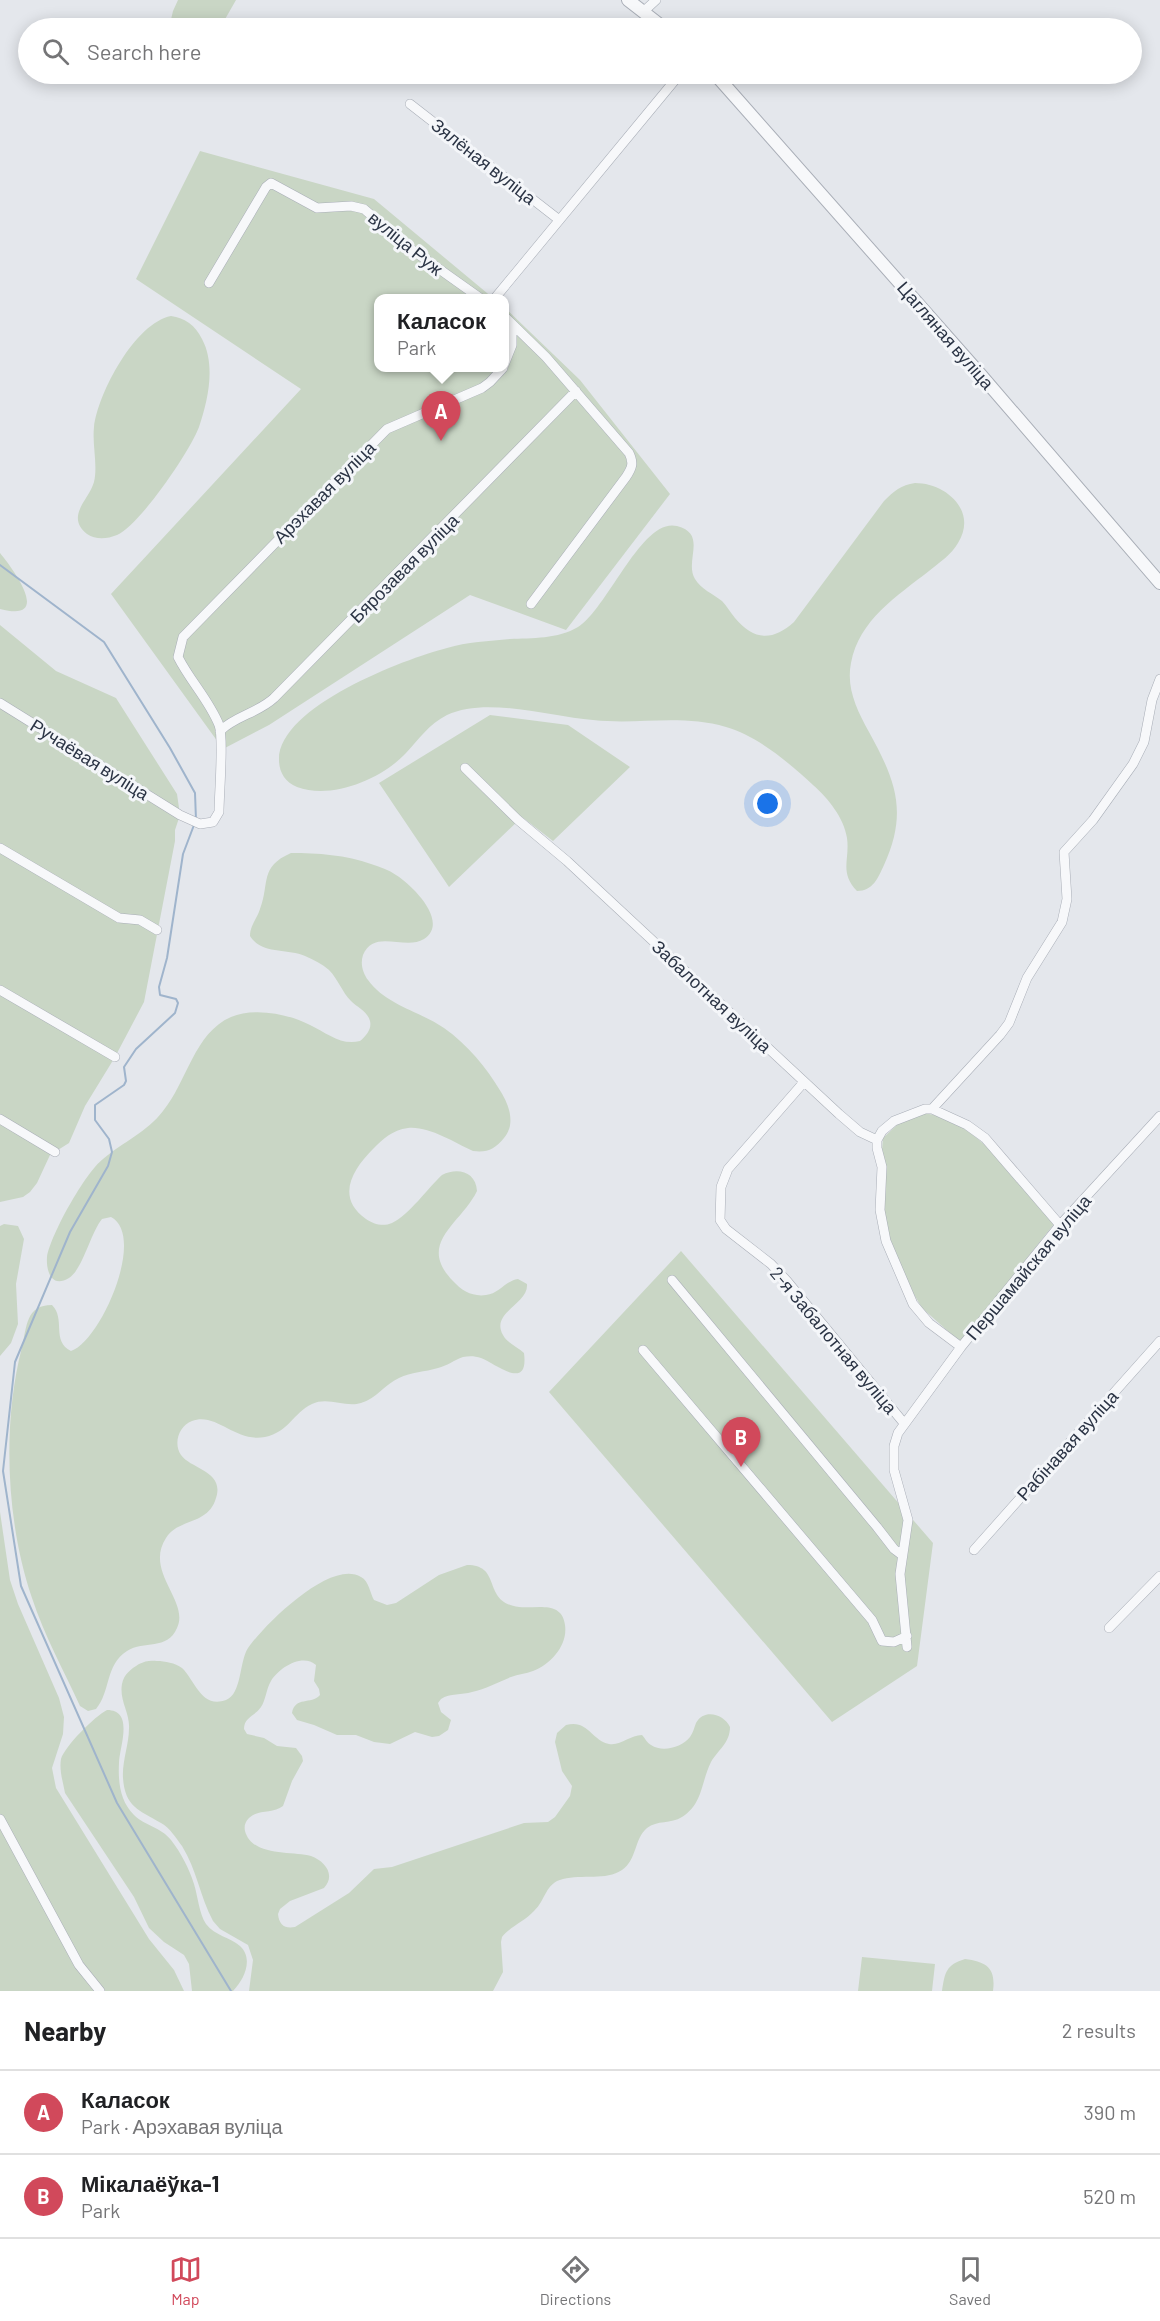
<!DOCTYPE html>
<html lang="en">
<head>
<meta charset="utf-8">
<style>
	:root { --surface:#fff; --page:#f2f2f2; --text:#202124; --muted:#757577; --line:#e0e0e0; --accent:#d1495b }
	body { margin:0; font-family:Barlow,sans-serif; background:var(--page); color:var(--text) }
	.you { position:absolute; left:768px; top:804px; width:21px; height:21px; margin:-15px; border:4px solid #fff; border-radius:50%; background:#1a73e8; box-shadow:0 0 0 9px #1a73e833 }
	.badge { display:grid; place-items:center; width:39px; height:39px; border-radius:50%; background:var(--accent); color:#fff; font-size:20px; font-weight:700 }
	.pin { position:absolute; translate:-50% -50px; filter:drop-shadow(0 2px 3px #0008) }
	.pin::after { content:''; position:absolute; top:32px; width:21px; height:18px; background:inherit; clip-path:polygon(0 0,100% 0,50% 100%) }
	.popup { position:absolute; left:374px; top:294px; width:135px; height:78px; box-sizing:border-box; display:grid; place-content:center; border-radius:12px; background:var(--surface); filter:drop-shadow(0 2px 4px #0005); font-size:20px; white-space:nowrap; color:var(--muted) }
	.popup b { font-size:22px; color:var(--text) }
	.popup::after { content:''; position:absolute; left:50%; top:100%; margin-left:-12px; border:12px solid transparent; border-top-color:var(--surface) }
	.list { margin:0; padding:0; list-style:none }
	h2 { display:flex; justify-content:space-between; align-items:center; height:78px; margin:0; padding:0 24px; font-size:26px }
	h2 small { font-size:20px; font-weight:400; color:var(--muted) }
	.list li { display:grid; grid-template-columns:39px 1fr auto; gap:18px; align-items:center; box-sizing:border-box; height:84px; padding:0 24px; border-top:2px solid var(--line) }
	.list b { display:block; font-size:22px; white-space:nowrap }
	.list p { margin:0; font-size:20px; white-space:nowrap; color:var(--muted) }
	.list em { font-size:20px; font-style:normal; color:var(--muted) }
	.icon { flex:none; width:33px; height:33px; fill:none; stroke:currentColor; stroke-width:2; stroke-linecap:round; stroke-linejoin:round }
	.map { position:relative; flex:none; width:1160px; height:1991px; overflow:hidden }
	.search { position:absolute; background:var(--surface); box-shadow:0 3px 15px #0003; left:18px; right:18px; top:18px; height:66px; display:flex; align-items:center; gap:15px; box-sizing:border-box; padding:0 21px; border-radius:33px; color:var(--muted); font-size:22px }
	.sheet { height:246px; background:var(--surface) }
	nav { display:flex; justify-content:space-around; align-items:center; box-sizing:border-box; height:84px; border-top:2px solid var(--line); background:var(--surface); font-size:16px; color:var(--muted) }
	nav a { display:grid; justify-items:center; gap:3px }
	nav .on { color:var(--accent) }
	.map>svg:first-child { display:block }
</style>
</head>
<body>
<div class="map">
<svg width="1160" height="1991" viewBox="0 0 1160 1991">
	<rect width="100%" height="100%" fill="#e4e7ec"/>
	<path fill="#c9d6c5" d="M 178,0 L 236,0 L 220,28 L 169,28 L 173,11 Z
		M 200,151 L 374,199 L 493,298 L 378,298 L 378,368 L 504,368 L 504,307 L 580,380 L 670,494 L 566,630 L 470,595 L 269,725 L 223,749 L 111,594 L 301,389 L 136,279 Z
		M 171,316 C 185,318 195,325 202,339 C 216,365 208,400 199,427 C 190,451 140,525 117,535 C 107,539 96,540 87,534 C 65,516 89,500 94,482 C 98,465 92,445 94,427 C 98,393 135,323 171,316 Z
		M 915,483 C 946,483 978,511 958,543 C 951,555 940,562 929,571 C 897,596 859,620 851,663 C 846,688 857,710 869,732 C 896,781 908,812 884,865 C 878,878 873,891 857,891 C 839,872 850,860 847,838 C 844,818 828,798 813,785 C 789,763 758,736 726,727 C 681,714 638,725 593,720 C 550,717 487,696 447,715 C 429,724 419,739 406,753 C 382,779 332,800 297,787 C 285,782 279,772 279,760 C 278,707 404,659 447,648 C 467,642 489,641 510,639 C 532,638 558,639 578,627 C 608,608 642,517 677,526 C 708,534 684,561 695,579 C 701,589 713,594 722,601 C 727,606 730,612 735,618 C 754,641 773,641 794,622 L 884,501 C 894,491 901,485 915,483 Z
		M 0,553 C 14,570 53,623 0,609 Z
		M 0,625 L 56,671 L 116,698 L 177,794 L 180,815 L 175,830 L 175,841 L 144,1002 L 115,1057 L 85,1106 L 69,1143 L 50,1155 L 37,1183 L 30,1192 L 23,1197 L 0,1202 Z
		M 490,715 L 568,725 L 630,767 L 553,841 L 522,817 L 449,887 L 379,783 Z
		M 291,853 C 317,853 347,855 371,864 C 380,867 389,870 396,875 C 412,885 450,922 424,939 C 405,951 374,928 363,955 C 360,964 363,973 368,980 C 386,1005 419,1011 444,1028 C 468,1045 486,1067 501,1092 C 509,1105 516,1124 504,1138 C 495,1149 487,1153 473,1151 C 453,1142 429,1126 408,1128 C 392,1130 383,1139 373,1149 C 353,1169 335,1197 366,1219 C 373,1224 383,1227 392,1223 C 409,1215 428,1188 442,1175 C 458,1167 476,1172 477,1191 C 461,1224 416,1243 453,1281 C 462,1291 473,1297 486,1295 C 499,1294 505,1281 518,1279 L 527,1284 C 529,1304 490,1312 503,1335 C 507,1343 518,1347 524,1353 C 529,1392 496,1364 481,1358 C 475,1356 469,1356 463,1357 C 454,1360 447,1366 438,1368 C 425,1372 411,1372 399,1378 C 385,1384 376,1399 361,1403 C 345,1408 328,1396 312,1404 C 293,1413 289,1432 265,1437 C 235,1443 217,1412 192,1421 C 179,1426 173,1443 181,1455 C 192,1470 227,1471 215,1501 C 206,1525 177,1519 166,1538 C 144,1572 190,1601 177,1628 C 167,1651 144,1640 127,1651 C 105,1665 111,1691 96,1709 L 88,1711 L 80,1706 C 64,1671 44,1635 32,1598 C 6,1522 2,1424 22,1347 C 27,1326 26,1305 52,1305 C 66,1319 51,1341 71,1351 C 100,1342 147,1236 111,1217 L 102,1219 C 90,1234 83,1269 69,1278 C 51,1289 46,1270 47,1257 C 51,1234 85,1173 103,1159 C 123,1142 147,1132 163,1111 C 187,1082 194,1033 231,1017 C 254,1007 289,1014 310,1025 C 327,1033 341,1046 360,1041 C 366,1036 372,1029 370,1021 C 368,1012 357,1007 351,1001 C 342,992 338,979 329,970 C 322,964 314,960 305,956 C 287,948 262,955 250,936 C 250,925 257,919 260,909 C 270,883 259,867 291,853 Z
		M 920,1113 C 975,1115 1021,1186 1054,1224 L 960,1342 L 922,1308 L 906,1281 L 894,1254 L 884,1221 L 882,1150 L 883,1138 L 899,1123 Z
		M 4,1224 L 18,1226 L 24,1239 L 16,1284 L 18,1324 L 11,1343 L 0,1356 L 0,1226 Z
		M 681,1251 L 933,1543 L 917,1666 L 832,1722 L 549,1392 Z
		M 0,1512 L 10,1580 L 18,1604 L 59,1698 L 64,1717 L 63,1734 L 52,1768 L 56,1788 L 149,1939 L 174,1970 L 184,1991 L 0,1991 Z
		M 467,1565 C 503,1565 481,1602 519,1607 C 536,1609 562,1600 565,1625 C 568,1645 551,1664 533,1671 C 526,1674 518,1674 511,1677 C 498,1682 486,1689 472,1692 C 462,1695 450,1693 441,1699 L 438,1703 L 441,1712 L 451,1720 L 448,1730 L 439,1736 L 432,1737 L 415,1732 L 390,1744 L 374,1742 L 356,1735 L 337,1735 L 314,1725 L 297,1720 L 292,1713 C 295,1696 311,1705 320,1695 L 319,1689 L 314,1681 L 316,1665 C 302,1653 279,1668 271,1681 C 266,1689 266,1700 261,1707 C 255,1716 244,1717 244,1729 L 247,1734 L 264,1738 L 277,1746 L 296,1748 L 302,1756 L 303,1761 L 292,1781 L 283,1806 C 273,1814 258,1809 249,1818 C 245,1822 244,1826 245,1831 C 252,1857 292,1851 311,1856 C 325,1861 336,1875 324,1888 L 290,1901 L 280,1909 L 278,1914 C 279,1925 285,1929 295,1927 L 349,1893 L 374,1869 L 392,1867 L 524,1823 L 548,1822 L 555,1817 L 570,1796 L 572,1786 L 562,1771 L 555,1742 L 557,1733 L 566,1725 C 588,1719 591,1740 609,1744 C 621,1746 630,1735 642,1735 C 645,1738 647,1743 651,1745 C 663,1753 682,1747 690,1737 C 693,1733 694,1728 696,1723 C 704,1708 724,1714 730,1727 C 730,1743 718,1750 711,1762 C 701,1782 703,1804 682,1817 C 671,1824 657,1820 647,1828 C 634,1839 637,1860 622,1870 C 606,1881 582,1874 563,1879 C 545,1883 546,1900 534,1911 C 525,1921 511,1926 502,1937 L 501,1942 L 503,1972 L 493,1991 L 249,1991 L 253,1960 L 248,1945 L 220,1929 L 213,1921 C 200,1897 197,1870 182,1846 C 176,1838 170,1828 161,1823 C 139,1810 125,1807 123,1778 C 122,1761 129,1745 129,1728 C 130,1713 119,1700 122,1684 C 124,1674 131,1669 139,1664 C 145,1661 150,1660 157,1661 C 165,1661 175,1663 182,1668 C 195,1680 201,1709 226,1700 C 242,1694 239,1662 248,1648 C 264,1625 331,1558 361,1577 C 369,1581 370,1593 374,1600 L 387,1605 L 396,1603 L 439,1575 Z
		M 107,1710 C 135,1710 119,1748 119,1763 C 118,1782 120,1801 134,1815 C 145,1826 161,1827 171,1840 C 181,1853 189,1868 194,1884 C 198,1897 199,1913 206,1924 C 215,1936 230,1937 240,1946 C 254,1959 244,1980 233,1991 L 192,1991 L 189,1964 L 184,1955 L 164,1942 L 149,1928 L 134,1897 L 65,1793 C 63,1782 59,1770 61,1759 C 65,1746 95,1716 107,1710 Z
		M 862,1957 L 935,1964 L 932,1991 L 858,1991 Z
		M 965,1959 C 987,1962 996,1968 993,1991 L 942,1991 C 945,1972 946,1965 965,1959 Z"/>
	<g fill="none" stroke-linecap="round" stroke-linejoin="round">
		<path stroke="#9fb4cc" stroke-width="2" d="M 0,565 L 104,642 L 170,748 L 195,793 L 196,820
			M 194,825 L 183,854 L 167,958 L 159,987 L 160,995 L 176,999 L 178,1003 L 175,1013 L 136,1049 L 124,1067 L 126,1081 L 124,1085 L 95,1105 L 95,1120 L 109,1139 L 112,1152 L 108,1166 L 70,1232 L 15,1362 L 3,1471 L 21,1586 L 117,1803 L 231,1991"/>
		<g stroke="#a9aeb7" stroke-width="10">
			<path id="minor" d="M 643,12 L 656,0
				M 410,104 L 558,219
				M 209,283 L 266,187 L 271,183 L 317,208 L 351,206 L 364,209 L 411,249 L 480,298
				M 495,298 L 680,74
				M 504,316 L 546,357 L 629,453 C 634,463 632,468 626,477 L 531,604
				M 504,365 L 512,345 L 512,324
				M 0,703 L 180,815 L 200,824 L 213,822 L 219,812 C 219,795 224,738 219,725 C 209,700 190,681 178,657 L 183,637 L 387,429 L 482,388 L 490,382 L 503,368
				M 220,731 C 235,716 258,713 274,698 L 576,391
				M 465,768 L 518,820 L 567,861 L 839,1114 L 860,1132 L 877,1140
				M 0,848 L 119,918 L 140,920 L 157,930
				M 0,990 L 115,1057
				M 804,1082 L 728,1169 L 721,1187 L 720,1220 L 726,1229 L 771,1264 L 787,1281 L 903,1422
				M 932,1109 L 1000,1035 L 1009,1023 L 1027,978 L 1062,922 L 1067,899 L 1064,852 L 1093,820 L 1133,764 L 1144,742 L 1152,700 L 1160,679
				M 0,1119 L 55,1152
				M 672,1280 L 877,1527 L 894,1549 L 902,1555
				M 961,1347 L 929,1323 L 913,1304 L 886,1241 L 880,1210 L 882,1167 L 877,1148 L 877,1140 L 882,1131 L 894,1121 L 925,1109 L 932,1109 L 967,1125 L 985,1138 L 1060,1225
				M 643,1350 L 872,1620 L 882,1641 L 894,1642 L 907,1636
				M 974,1550 L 1160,1341
				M 1109,1628 L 1160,1576
				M 907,1647 L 900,1574 L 908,1520 L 894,1470 L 894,1446 L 898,1433 L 961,1347 L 1060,1225 L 1160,1116
				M 0,1819 L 79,1965 L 100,1991"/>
		</g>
		<g stroke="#a9aeb7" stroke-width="14">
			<path id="tertiary" d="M 628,0 L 664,28
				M 715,74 L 980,374 L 1160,583"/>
		</g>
		<use href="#minor" stroke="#f7f8fa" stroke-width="9"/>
		<use href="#tertiary" stroke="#f7f8fa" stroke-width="12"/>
	</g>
	<g text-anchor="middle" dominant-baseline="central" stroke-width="6" stroke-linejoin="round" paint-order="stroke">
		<g font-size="18" fill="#2b3445" stroke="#f4f6f9">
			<text transform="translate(484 161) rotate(38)">Зялёная вуліца</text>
			<text transform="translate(406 243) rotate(39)">вуліца Руж</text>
			<text transform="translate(946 335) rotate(49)">Цагляная вуліца</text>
			<text transform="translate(324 492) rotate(-45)">Арэхавая вуліца</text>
			<text transform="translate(404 568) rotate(-45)">Бярозавая вуліца</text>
			<text transform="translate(90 759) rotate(32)">Ручаёвая вуліца</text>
			<text transform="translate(712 996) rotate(43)">Забалотная вуліца</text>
			<text transform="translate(1028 1267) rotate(-50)">Першамайская вуліца</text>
			<text transform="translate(834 1340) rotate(50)">2-я Забалотная вуліца</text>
			<text transform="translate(1067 1445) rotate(-48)">Рабінавая вуліца</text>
		</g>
	</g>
</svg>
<div class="you"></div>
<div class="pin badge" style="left:441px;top:441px">A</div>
<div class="popup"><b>Каласок</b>Park</div>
<div class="pin badge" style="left:741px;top:1467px">B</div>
<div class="search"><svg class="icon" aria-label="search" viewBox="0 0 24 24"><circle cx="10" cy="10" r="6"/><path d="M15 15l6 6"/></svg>Search here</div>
</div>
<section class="sheet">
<h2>Nearby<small>2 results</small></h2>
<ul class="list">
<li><span class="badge">A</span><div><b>Каласок</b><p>Park · Арэхавая вуліца</p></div><em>390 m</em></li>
<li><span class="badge">B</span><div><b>Мікалаёўка-1</b><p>Park</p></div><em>520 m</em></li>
</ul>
</section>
<nav>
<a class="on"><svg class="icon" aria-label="map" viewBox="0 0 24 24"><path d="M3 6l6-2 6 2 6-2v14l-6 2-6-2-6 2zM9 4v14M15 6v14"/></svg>Map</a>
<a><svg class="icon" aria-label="directions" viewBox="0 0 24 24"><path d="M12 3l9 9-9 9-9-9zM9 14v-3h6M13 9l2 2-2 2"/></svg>Directions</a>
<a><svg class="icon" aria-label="saved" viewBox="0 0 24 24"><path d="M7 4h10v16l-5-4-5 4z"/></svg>Saved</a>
</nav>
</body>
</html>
